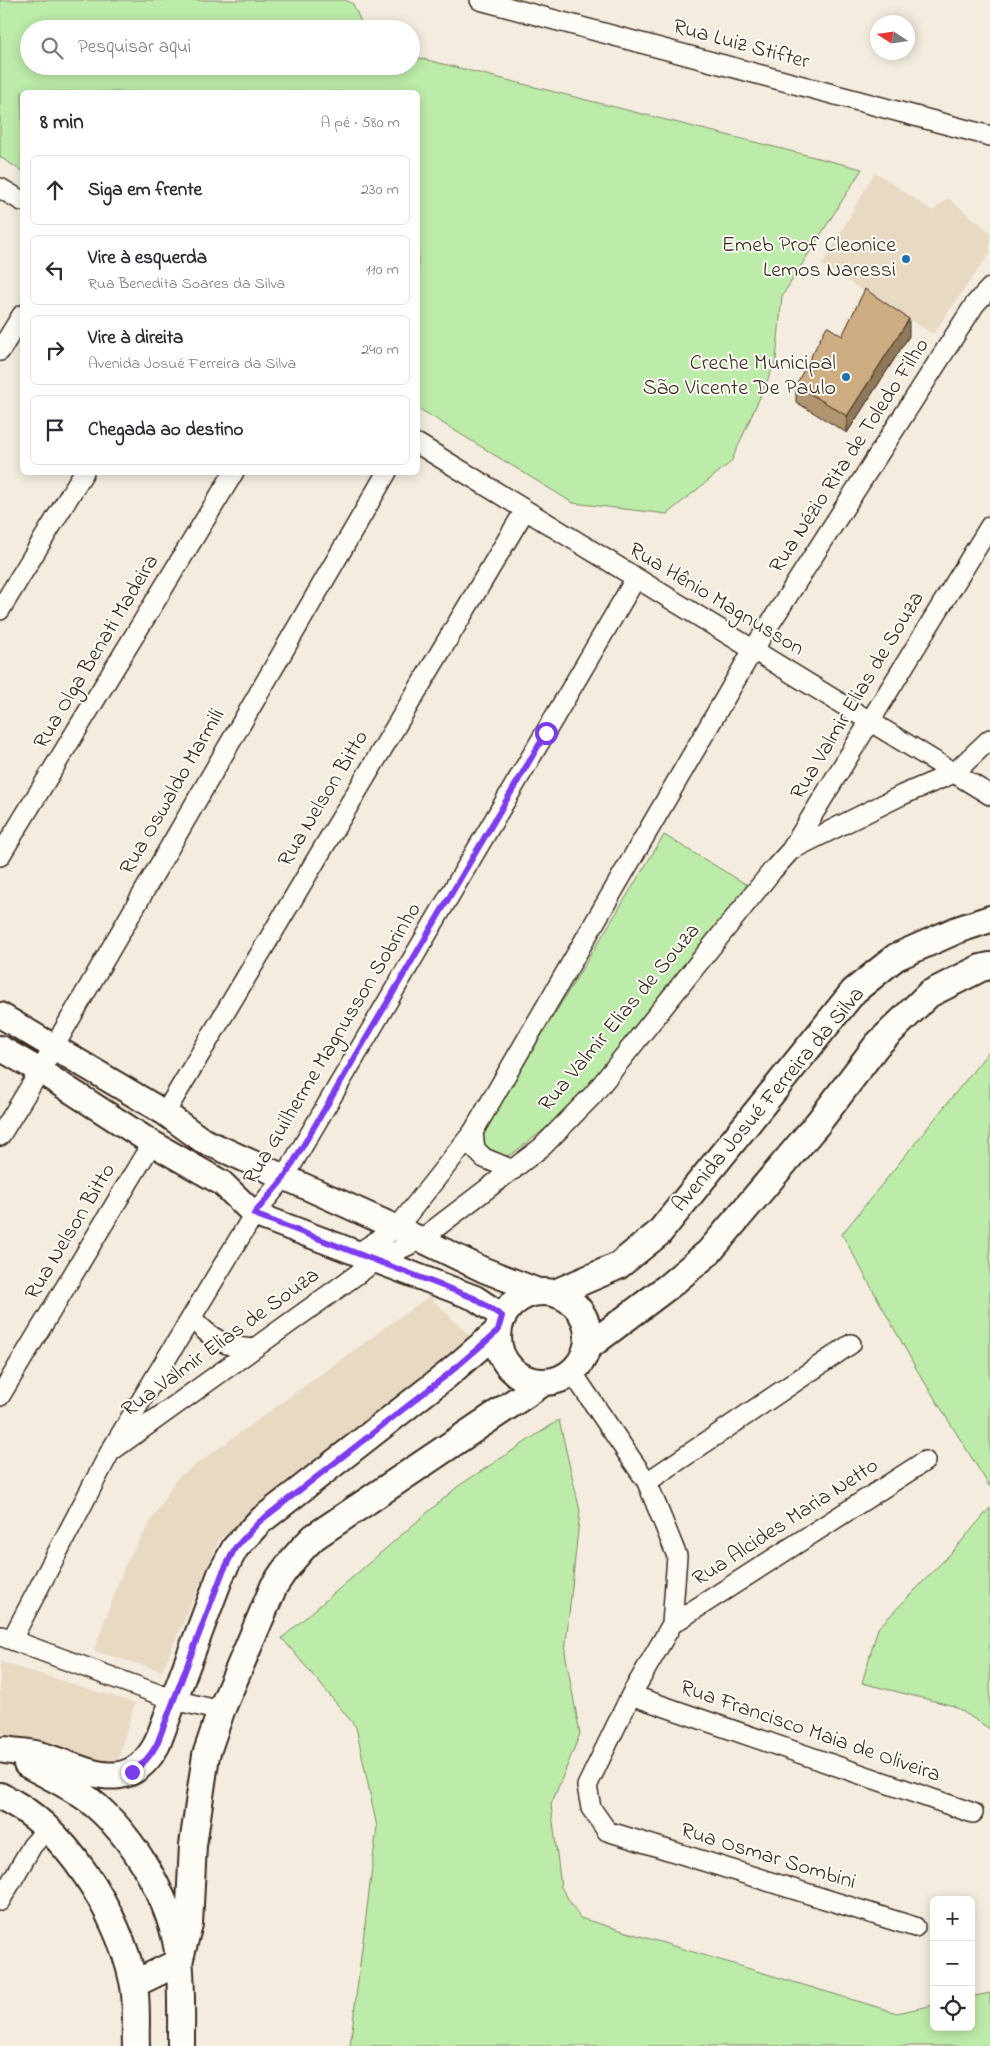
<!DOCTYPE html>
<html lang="pt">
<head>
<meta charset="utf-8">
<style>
	:root { --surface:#fff; --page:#f2f2f3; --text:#2b2b33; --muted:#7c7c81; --line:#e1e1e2 }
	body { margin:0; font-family:"Indie Flower",sans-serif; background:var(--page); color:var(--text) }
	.controls { position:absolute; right:15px; bottom:15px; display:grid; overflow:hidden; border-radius:8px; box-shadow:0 2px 12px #0003 }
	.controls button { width:45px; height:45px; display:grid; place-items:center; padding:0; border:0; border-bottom:1px solid var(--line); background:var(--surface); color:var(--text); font:25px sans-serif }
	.compass { position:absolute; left:870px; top:15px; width:45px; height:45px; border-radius:50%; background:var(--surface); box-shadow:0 2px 12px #0003; rotate:282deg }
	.stop { position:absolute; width:15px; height:15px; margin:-11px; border:4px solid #7c3aed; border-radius:50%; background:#fff }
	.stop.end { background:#7c3aed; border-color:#fff; box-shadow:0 1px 5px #0008 }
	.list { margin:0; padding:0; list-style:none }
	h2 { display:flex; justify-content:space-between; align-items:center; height:65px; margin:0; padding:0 20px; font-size:21px }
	h2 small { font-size:16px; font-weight:400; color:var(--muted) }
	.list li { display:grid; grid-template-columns:32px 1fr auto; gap:15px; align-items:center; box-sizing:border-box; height:70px; margin:0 10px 10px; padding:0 10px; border:1px solid var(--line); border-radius:8px }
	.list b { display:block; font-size:19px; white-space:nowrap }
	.list p { margin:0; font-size:16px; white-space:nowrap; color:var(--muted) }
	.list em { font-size:16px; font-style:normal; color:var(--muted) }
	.icon { flex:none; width:28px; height:28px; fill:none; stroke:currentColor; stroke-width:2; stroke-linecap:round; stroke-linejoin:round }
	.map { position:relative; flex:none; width:990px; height:2046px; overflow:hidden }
	.search { position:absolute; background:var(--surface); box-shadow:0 2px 12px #0003; left:20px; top:20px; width:400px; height:55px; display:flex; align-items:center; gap:12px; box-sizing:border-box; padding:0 18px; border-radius:28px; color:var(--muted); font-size:19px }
	.panel { position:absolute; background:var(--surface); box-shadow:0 2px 12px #0003; left:20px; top:90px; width:400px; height:385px; border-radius:8px }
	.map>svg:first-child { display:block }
</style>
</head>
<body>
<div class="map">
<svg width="990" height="2046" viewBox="0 0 990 2046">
	<rect width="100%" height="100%" fill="#f3ecdf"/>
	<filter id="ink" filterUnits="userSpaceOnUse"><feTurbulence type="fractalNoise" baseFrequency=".02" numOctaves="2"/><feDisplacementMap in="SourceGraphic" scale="10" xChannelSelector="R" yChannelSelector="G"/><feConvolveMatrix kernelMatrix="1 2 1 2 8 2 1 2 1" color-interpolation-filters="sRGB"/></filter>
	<g filter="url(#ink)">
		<path fill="#e8d9c3" d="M 875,172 L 933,211 L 948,198 L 990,232 L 990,253 L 933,334 L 822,265 Z
			M 429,1296 L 470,1336 L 219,1540 L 162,1671 L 94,1651 L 124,1567 L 176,1479 Z
			M 0,1662 L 135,1703 L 116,1766 L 0,1732 Z"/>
		<path fill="#bdeba9" stroke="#7c8a64" d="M 0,0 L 345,0 L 353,4 L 364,29 L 29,29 L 29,66 L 411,66 L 411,56 L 862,169 L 782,296 L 776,361 L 731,462 L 667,514 L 573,503 L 418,408 L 418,92 L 22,92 L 22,171 L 0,157 Z
			M 664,835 L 749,886 L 581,1101 L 512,1154 L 500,1158 L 484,1149 L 481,1137 L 483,1131 Z
			M 990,1050 L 990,1487 L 917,1370 L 842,1234 Z
			M 559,1420 L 580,1511 L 565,1652 L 580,1734 L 551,1805 L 561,1887 L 580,1918 L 897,2013 L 934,2005 L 934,2027 L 971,2027 L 971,1997 L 990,1993 L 990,2046 L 350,2046 L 377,1827 L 356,1727 L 282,1638 L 457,1487 Z
			M 990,1508 L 990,1729 L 954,1706 L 862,1683 L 878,1628 L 954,1550 Z"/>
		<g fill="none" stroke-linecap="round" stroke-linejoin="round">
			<g stroke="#3b2a1e" stroke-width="22">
				<path id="minor" d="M 480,0 L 990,136
					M 0,188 L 22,201
					M 0,351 L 22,315
					M 418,444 L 990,795
					M 0,610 L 84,472
					M 791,850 L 902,795 L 954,773 L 990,739
					M 0,856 L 234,472
					M 165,1113 L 525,510
					M 473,1132 L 475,1149 L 484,1158 L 513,1170
					M 0,1136 L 40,1071 L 387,472
					M 358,1253 L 397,1228 L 473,1132 L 753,650 L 975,304 L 990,288
					M 192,1318 C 211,1339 225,1347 253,1349
					M 572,1372 L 647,1482 L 677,1556 L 672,1624 L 631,1695 L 587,1786 L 591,1808 L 607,1831 L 915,1927
					M 0,1396 L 152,1143
					M 110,1452 L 377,1260 L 420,1240 L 542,1147 L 593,1095 L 772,871 L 791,850 L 990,526
					M 647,1482 L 851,1344
					M 672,1624 L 925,1461
					M 1,1636 L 174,1700 L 221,1711
					M 12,1639 L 110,1452 L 254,1214 L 284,1178 L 636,578
					M 631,1695 L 973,1813
					M 0,1901 L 32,1846 L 48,1828"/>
			</g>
			<g stroke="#3b2a1e" stroke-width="28">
				<path id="tertiary" d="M 0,1015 L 165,1113 L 202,1140 L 397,1228 L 484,1270 L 538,1291
					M 0,1048 L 40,1071 L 152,1143 L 222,1183 L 254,1214 L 475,1298 L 502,1316"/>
			</g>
			<g stroke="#3b2a1e" stroke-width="30">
				<path id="secondary" d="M498 1337a45 45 0 1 1 90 0a45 45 0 1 1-90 0Z
					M 555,1293 L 618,1266 L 659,1233 L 854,991 L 896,957 L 957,930 L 990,919
					M 588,1347 L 670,1285 L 709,1252 L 818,1123 L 877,1045 L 929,994 L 981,968 L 990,966
					M 5,1750 C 16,1752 28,1752 39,1755 C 83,1767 127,1800 157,1744 L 221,1574 L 235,1548 L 259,1522 L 447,1375 L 498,1331
					M 27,1764 C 47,1775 71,1786 89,1800 C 133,1835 173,1902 179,1959 C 182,1987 181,2017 181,2046
					M 0,1796 C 65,1825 119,1914 133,1981 C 138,2002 135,2025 136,2046
					M 134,1984 L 179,1962 L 189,1924 L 193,1845 L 206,1755 L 221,1711 L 274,1586 C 286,1567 298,1552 314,1537 L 544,1382"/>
			</g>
			<use href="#minor" stroke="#fdfcf7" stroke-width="19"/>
			<use href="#tertiary" stroke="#fdfcf7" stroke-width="24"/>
			<use href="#secondary" stroke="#fdfcf7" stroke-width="26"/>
		</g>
		<path fill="#b0956f" stroke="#3b2a1e" d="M 842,336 L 909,336 L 847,433 L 796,402 L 796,385 Z"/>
		<path fill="#90795a" stroke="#3b2a1e" d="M 909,319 L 909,336 L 847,433 L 847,416 Z"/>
		<path fill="#cdad81" stroke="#3b2a1e" d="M 865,289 L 909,319 L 847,416 L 796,385 L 827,326 L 842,336 Z"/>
	</g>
	<g fill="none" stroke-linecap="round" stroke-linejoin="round" filter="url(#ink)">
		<path stroke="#7c3aed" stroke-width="6" d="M 132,1772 C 143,1764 150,1757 157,1744 L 222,1574 L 235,1548 L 259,1522 L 447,1375 L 498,1331 L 502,1316 L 474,1298 L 254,1214 L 284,1178 L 546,733"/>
	</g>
	<g fill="#1f6fb2" stroke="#fdfcf7" stroke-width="2">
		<circle cx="906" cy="259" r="5"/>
		<circle cx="846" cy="377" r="5"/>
	</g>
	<g text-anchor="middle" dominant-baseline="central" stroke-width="4" stroke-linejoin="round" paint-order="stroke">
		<g font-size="22" fill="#3b2a1e" stroke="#fdfcf7">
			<text transform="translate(741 45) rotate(15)">Rua Luiz Stifter</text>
			<text transform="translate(850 456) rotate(-57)">Rua Nézio Rita de Toledo Filho</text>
			<text transform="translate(716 600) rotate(31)">Rua Hênio Magnusson</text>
			<text transform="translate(97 652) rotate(-59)">Rua Olga Benati Madeira</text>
			<text transform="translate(858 696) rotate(-59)">Rua Valmir Elias de Souza</text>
			<text transform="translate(173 792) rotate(-60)">Rua Oswaldo Marmili</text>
			<text transform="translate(324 799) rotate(-59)">Rua Nelson Bitto</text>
			<text transform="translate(620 1018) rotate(-50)">Rua Valmir Elias de Souza</text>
			<text transform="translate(333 1044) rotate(-59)">Rua Guilherme Magnusson Sobrinho</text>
			<text transform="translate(769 1100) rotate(-50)">Avenida Josué Ferreira da Silva</text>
			<text transform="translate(71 1232) rotate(-59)">Rua Nelson Bitto</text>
			<text transform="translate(221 1343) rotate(-36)">Rua Valmir Elias de Souza</text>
			<text transform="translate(786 1523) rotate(-33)">Rua Alcides Maria Netto</text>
			<text transform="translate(810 1732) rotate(19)">Rua Francisco Maia de Oliveira</text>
			<text transform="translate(768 1857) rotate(17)">Rua Osmar Sombini</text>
		</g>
		<g font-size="22" fill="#3b2a1e" stroke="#fdfcf7" text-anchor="end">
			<text x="896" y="246">Emeb Prof Cleonice<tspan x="896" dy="25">Lemos Naressi</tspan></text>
			<text x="836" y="364">Creche Municipal<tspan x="836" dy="25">São Vicente De Paulo</tspan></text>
		</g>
	</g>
</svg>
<div class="controls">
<button>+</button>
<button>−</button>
<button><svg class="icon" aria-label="locate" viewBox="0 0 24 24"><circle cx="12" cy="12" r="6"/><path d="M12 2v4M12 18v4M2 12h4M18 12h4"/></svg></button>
</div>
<svg class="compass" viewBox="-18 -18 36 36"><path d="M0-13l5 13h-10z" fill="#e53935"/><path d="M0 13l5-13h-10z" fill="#7c7c81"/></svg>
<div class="stop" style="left:546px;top:733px"></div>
<div class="stop end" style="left:132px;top:1772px"></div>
<div class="search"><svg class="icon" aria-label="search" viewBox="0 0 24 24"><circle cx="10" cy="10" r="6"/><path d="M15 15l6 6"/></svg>Pesquisar aqui</div>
<section class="panel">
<h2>8 min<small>A pé · 580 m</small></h2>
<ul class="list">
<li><svg class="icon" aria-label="ahead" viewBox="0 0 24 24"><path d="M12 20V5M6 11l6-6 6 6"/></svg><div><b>Siga em frente</b></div><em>230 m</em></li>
<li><svg class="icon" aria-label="left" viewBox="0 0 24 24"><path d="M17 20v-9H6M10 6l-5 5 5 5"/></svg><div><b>Vire à esquerda</b><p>Rua Benedita Soares da Silva</p></div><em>110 m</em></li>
<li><svg class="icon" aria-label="right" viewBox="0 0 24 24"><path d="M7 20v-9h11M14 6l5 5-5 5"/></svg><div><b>Vire à direita</b><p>Avenida Josué Ferreira da Silva</p></div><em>240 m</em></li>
<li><svg class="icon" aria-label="arrive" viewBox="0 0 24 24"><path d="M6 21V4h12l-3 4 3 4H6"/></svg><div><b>Chegada ao destino</b></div></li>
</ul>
</section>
</div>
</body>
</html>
